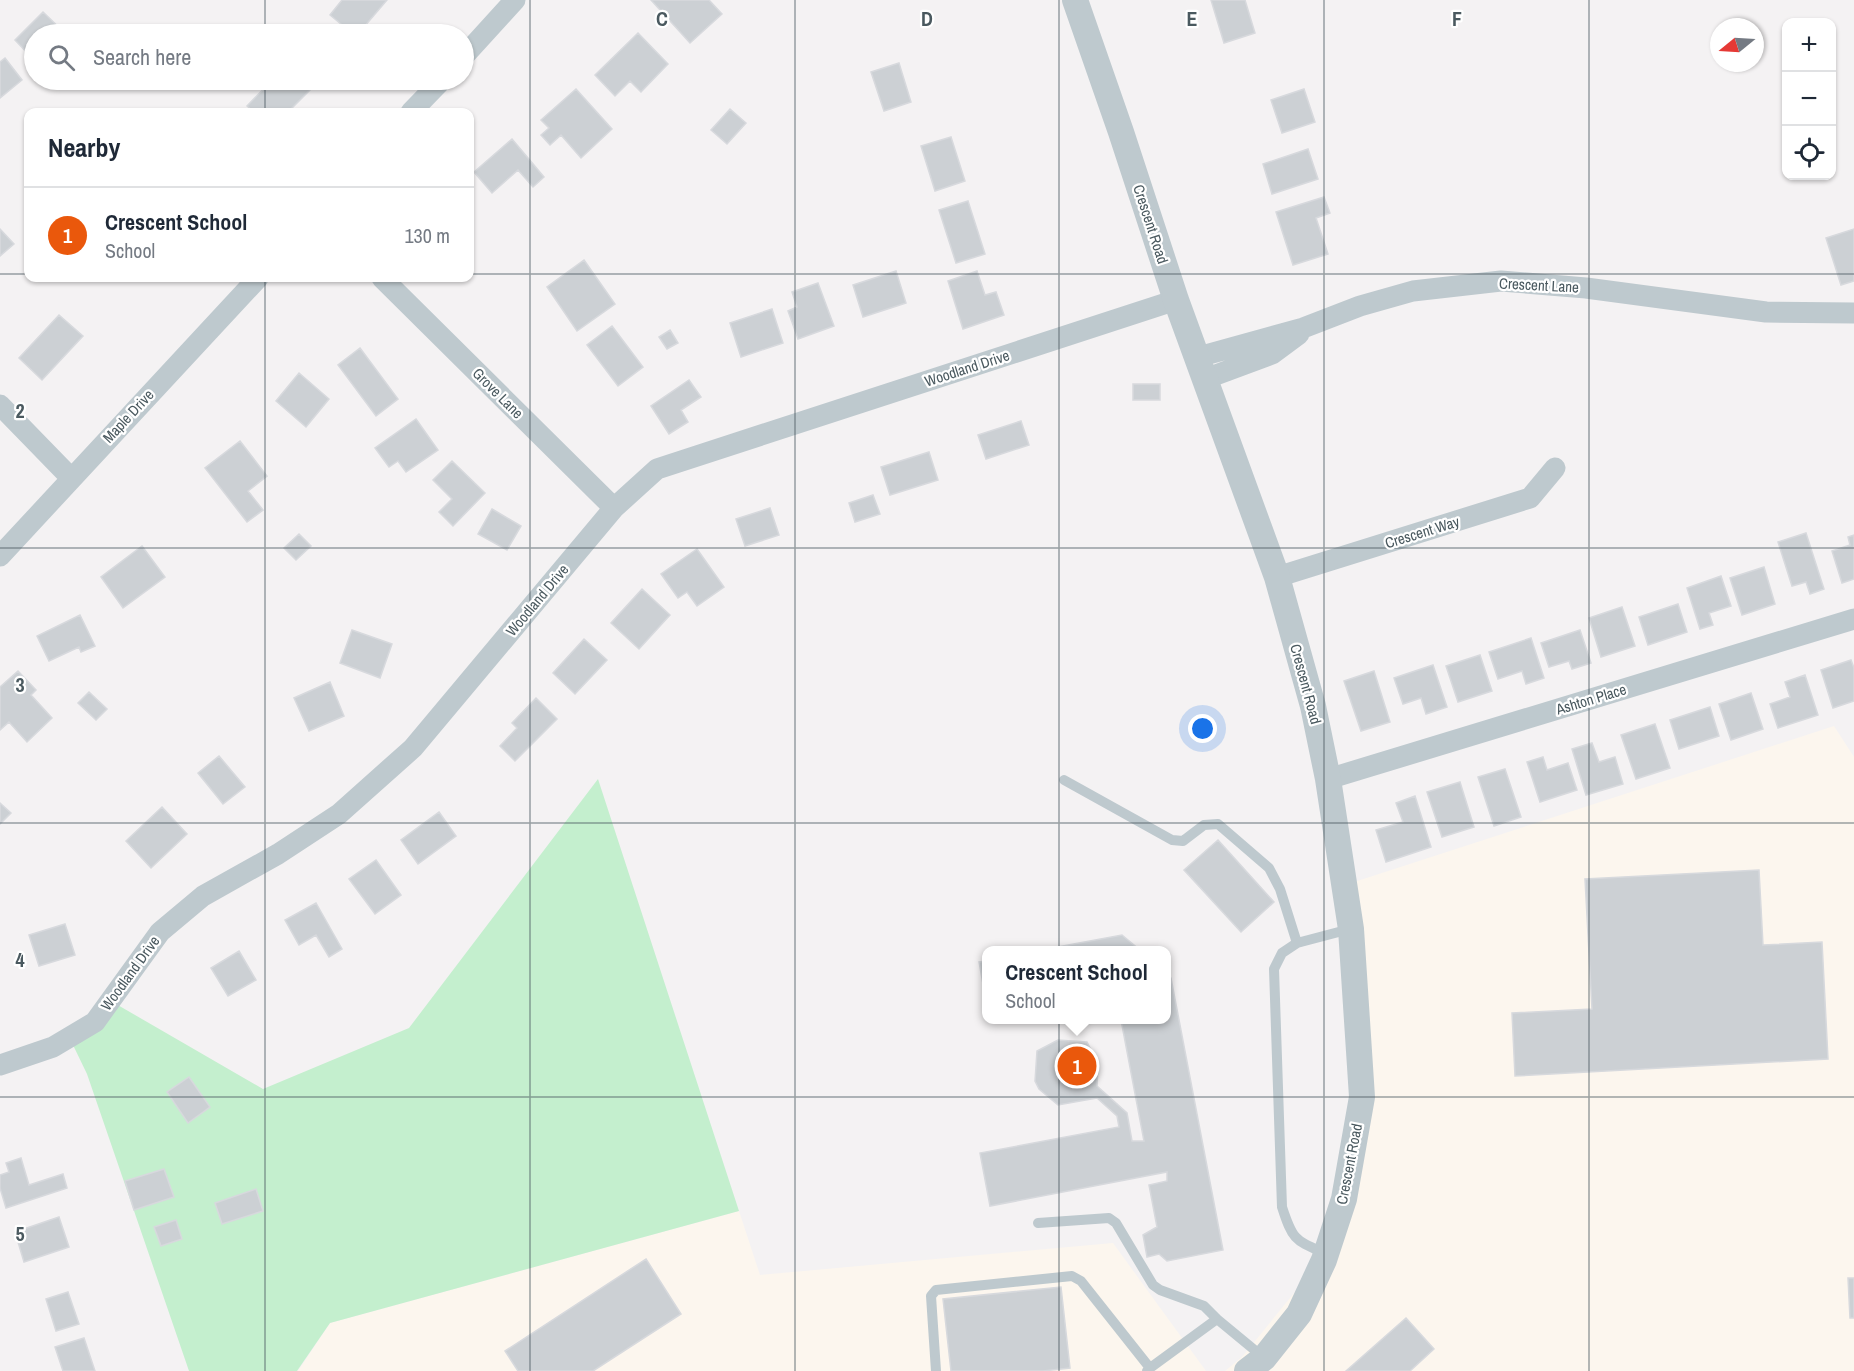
<!DOCTYPE html>
<html lang="en">
<head>
<meta charset="utf-8">
<style>
	:root { --surface:#fff; --page:#f2f2f3; --text:#1f2937; --muted:#747a83; --line:#e0e1e3; --accent:#ea580c }
	body { margin:0; font-family:"Archivo Narrow",sans-serif; background:var(--page); color:var(--text) }
	.controls { position:absolute; right:18px; top:18px; display:grid; overflow:hidden; border-radius:12px; box-shadow:0 2px 4px #0004 }
	.controls button { width:54px; height:54px; display:grid; place-items:center; padding:0; border:0; border-bottom:2px solid var(--line); background:var(--surface); color:var(--text); font:30px sans-serif }
	.compass { position:absolute; left:1710px; top:18px; width:54px; height:54px; border-radius:50%; background:var(--surface); box-shadow:0 2px 4px #0004; rotate:252deg }
	.you { position:absolute; left:1203px; top:729px; width:21px; height:21px; margin:-15px; border:4px solid #fff; border-radius:50%; background:#1a73e8; box-shadow:0 0 0 9px #1a73e833 }
	.badge { display:grid; place-items:center; width:39px; height:39px; border-radius:50%; background:var(--accent); color:#fff; font-size:20px; font-weight:700 }
	.pin { position:absolute; translate:-50% -50%; border:3px solid #fff; box-shadow:0 2px 6px #0006 }
	.popup { position:absolute; left:982px; top:946px; width:189px; height:78px; box-sizing:border-box; display:grid; place-content:center; border-radius:12px; background:var(--surface); filter:drop-shadow(0 2px 4px #0005); font-size:20px; white-space:nowrap; color:var(--muted) }
	.popup b { font-size:22px; color:var(--text) }
	.popup::after { content:''; position:absolute; left:50%; top:100%; margin-left:-12px; border:12px solid transparent; border-top-color:var(--surface) }
	.list { margin:0; padding:0; list-style:none }
	h2 { display:flex; justify-content:space-between; align-items:center; height:78px; margin:0; padding:0 24px; font-size:26px }
	h2 small { font-size:20px; font-weight:400; color:var(--muted) }
	.list li { display:grid; grid-template-columns:39px 1fr auto; gap:18px; align-items:center; box-sizing:border-box; height:96px; padding:0 24px; border-top:2px solid var(--line) }
	.list b { display:block; font-size:22px; white-space:nowrap }
	.list p { margin:0; font-size:20px; white-space:nowrap; color:var(--muted) }
	.list em { font-size:20px; font-style:normal; color:var(--muted) }
	.icon { flex:none; width:33px; height:33px; fill:none; stroke:currentColor; stroke-width:2; stroke-linecap:round; stroke-linejoin:round }
	.map { position:relative; flex:none; width:1854px; height:1371px; overflow:hidden }
	.search { position:absolute; background:var(--surface); box-shadow:0 2px 4px #0004; left:24px; top:24px; width:450px; height:66px; display:flex; align-items:center; gap:15px; box-sizing:border-box; padding:0 21px; border-radius:33px; color:var(--muted); font-size:22px }
	.panel { position:absolute; background:var(--surface); box-shadow:0 2px 4px #0004; left:24px; top:108px; width:450px; height:174px; border-radius:12px }
	.map>svg:first-child { display:block }
</style>
</head>
<body>
<div class="map">
<svg width="1854" height="1371" viewBox="0 0 1854 1371">
	<rect width="100%" height="100%" fill="#f4f2f3"/>
	<path fill="#fcf6ee" d="M 1834,726 L 1854,757 L 1854,1371 L 1225,1371 L 1242,1357 L 1321,1260 L 1357,1084 L 1348,884 Z
		M 739,1211 L 760,1275 L 1113,1243 L 1206,1371 L 298,1371 L 330,1323 Z"/>
	<path fill="#c4efce" d="M 598,779 L 739,1211 L 330,1323 L 297,1371 L 189,1371 L 87,1074 L 73,1045 L 116,1004 L 263,1089 L 409,1028 Z"/>
	<path fill="#ccd0d4" stroke="#d7d9dd" stroke-width="1.5" d="M 342,0 L 387,0 L 358,34 L 353,34 L 330,15 Z
		M 651,0 L 709,0 L 722,14 L 690,43 Z
		M 1211,0 L 1245,0 L 1255,33 L 1224,43 Z
		M 43,12 L 66,34 L 34,34 L 34,60 L 15,40 Z
		M 638,33 L 668,64 L 641,92 L 630,81 L 615,96 L 595,75 Z
		M 5,58 L 22,80 L 0,98 L 0,62 Z
		M 899,63 L 911,102 L 884,111 L 871,72 Z
		M 272,80 L 300,80 L 310,90 L 288,112 L 254,112 L 247,106 Z
		M 576,89 L 612,129 L 581,158 L 561,135 L 550,145 L 541,135 L 549,128 L 541,120 Z
		M 1304,89 L 1315,122 L 1282,133 L 1271,100 Z
		M 730,109 L 746,123 L 727,144 L 711,130 Z
		M 951,137 L 965,181 L 935,191 L 921,146 Z
		M 512,139 L 544,177 L 533,187 L 518,170 L 492,193 L 474,172 Z
		M 1308,149 L 1318,179 L 1272,194 L 1263,164 Z
		M 1324,197 L 1330,213 L 1316,218 L 1328,254 L 1293,265 L 1276,212 Z
		M 968,201 L 985,254 L 956,263 L 939,210 Z
		M 0,229 L 14,244 L 0,256 Z
		M 1854,229 L 1854,281 L 1841,285 L 1826,238 Z
		M 584,260 L 615,304 L 577,331 L 547,287 Z
		M 896,271 L 906,303 L 863,317 L 853,285 Z
		M 977,271 L 985,295 L 996,292 L 1004,315 L 963,329 L 948,281 Z
		M 818,283 L 834,326 L 798,339 L 788,311 L 797,307 L 792,292 Z
		M 772,309 L 783,343 L 741,357 L 730,323 Z
		M 59,315 L 83,336 L 42,380 L 19,358 Z
		M 612,326 L 643,367 L 618,386 L 587,345 Z
		M 670,330 L 678,343 L 667,349 L 659,337 Z
		M 360,348 L 398,399 L 376,416 L 338,365 Z
		M 299,373 L 329,399 L 306,427 L 276,401 Z
		M 689,380 L 701,397 L 681,410 L 688,422 L 669,434 L 651,406 Z
		M 1133,384 L 1160,384 L 1160,400 L 1133,400 Z
		M 416,419 L 438,450 L 406,472 L 398,461 L 389,467 L 375,448 Z
		M 1021,421 L 1029,445 L 986,459 L 978,435 Z
		M 240,441 L 267,476 L 248,491 L 263,510 L 247,522 L 205,468 Z
		M 929,452 L 938,480 L 890,495 L 881,467 Z
		M 452,461 L 485,493 L 453,526 L 439,512 L 452,499 L 433,480 Z
		M 873,495 L 880,514 L 855,522 L 849,503 Z
		M 770,508 L 779,535 L 745,546 L 736,519 Z
		M 492,509 L 521,526 L 507,550 L 478,534 Z
		M 1806,533 L 1824,589 L 1810,594 L 1806,582 L 1792,586 L 1778,542 Z
		M 299,534 L 311,546 L 296,560 L 284,548 Z
		M 1854,535 L 1854,579 L 1842,583 L 1832,551 L 1850,545 L 1848,537 Z
		M 142,546 L 165,577 L 123,608 L 101,577 Z
		M 697,549 L 724,587 L 697,606 L 687,592 L 678,598 L 661,574 Z
		M 1764,567 L 1775,604 L 1742,615 L 1730,578 Z
		M 1721,576 L 1731,606 L 1709,613 L 1713,625 L 1700,629 L 1687,588 Z
		M 642,589 L 670,615 L 639,649 L 611,623 Z
		M 1678,604 L 1687,632 L 1648,645 L 1639,617 Z
		M 1622,607 L 1635,646 L 1601,657 L 1589,618 Z
		M 80,615 L 95,646 L 81,652 L 79,647 L 49,661 L 37,636 Z
		M 352,630 L 392,644 L 380,678 L 340,663 Z
		M 1580,630 L 1591,663 L 1572,669 L 1569,661 L 1549,667 L 1541,643 Z
		M 1531,638 L 1544,678 L 1526,684 L 1522,671 L 1498,679 L 1489,652 Z
		M 584,639 L 607,660 L 575,694 L 553,673 Z
		M 1480,655 L 1492,691 L 1458,702 L 1446,666 Z
		M 1851,660 L 1854,668 L 1854,701 L 1833,708 L 1821,670 Z
		M 1433,665 L 1447,707 L 1426,714 L 1421,698 L 1403,704 L 1394,678 Z
		M 18,671 L 36,690 L 31,695 L 52,718 L 27,742 L 9,722 L 0,730 L 0,687 Z
		M 1374,671 L 1390,722 L 1361,731 L 1344,681 Z
		M 1805,675 L 1818,715 L 1778,728 L 1770,704 L 1790,697 L 1785,682 Z
		M 330,682 L 344,716 L 309,731 L 294,698 Z
		M 89,692 L 107,709 L 96,720 L 78,703 Z
		M 1751,693 L 1763,729 L 1731,740 L 1719,704 Z
		M 536,698 L 557,719 L 515,761 L 500,746 L 517,728 L 512,723 Z
		M 1710,707 L 1719,736 L 1679,749 L 1670,720 Z
		M 1655,724 L 1670,768 L 1636,779 L 1621,735 Z
		M 1592,743 L 1599,762 L 1615,757 L 1623,784 L 1586,795 L 1572,749 Z
		M 219,756 L 245,787 L 223,804 L 198,773 Z
		M 1543,757 L 1547,770 L 1568,763 L 1577,790 L 1540,802 L 1527,762 Z
		M 1505,769 L 1521,817 L 1494,826 L 1478,777 Z
		M 1460,782 L 1474,827 L 1442,837 L 1427,792 Z
		M 1415,796 L 1431,847 L 1386,862 L 1376,830 L 1403,822 L 1396,803 Z
		M 0,803 L 11,813 L 0,824 Z
		M 162,807 L 187,834 L 151,868 L 126,841 Z
		M 439,812 L 456,836 L 418,864 L 401,840 Z
		M 1218,840 L 1274,902 L 1241,932 L 1184,870 Z
		M 376,860 L 401,895 L 375,914 L 349,879 Z
		M 1759,870 L 1763,945 L 1822,942 L 1828,1059 L 1515,1076 L 1512,1013 L 1592,1009 L 1585,879 Z
		M 316,903 L 342,949 L 329,957 L 316,935 L 299,945 L 285,920 Z
		M 65,924 L 75,955 L 39,966 L 29,935 Z
		M 1122,935 L 1140,950 L 1041,950 Z
		M 239,951 L 256,980 L 228,996 L 211,968 Z
		M 987,961 L 987,1006 L 979,962 Z
		M 1167,974 L 1171,978 L 1223,1250 L 1167,1261 L 1159,1254 L 1147,1257 L 1143,1235 L 1157,1227 L 1149,1185 L 1167,1181 L 1167,1172 L 990,1206 L 980,1153 L 1119,1127 L 1117,1116 L 1097,1098 L 1058,1105 L 1039,1089 L 1035,1081 L 1037,1051 L 1058,1040 L 1087,1042 L 1098,1064 L 1097,1086 L 1127,1113 L 1132,1141 L 1144,1141 L 1121,1020 L 1167,1020 Z
		M 189,1077 L 210,1107 L 188,1123 L 167,1092 Z
		M 21,1158 L 29,1185 L 63,1174 L 67,1188 L 6,1208 L 0,1188 L 0,1175 L 9,1172 L 6,1163 Z
		M 164,1169 L 174,1197 L 134,1210 L 125,1181 Z
		M 256,1189 L 263,1211 L 222,1224 L 215,1203 Z
		M 59,1217 L 69,1247 L 24,1262 L 15,1232 Z
		M 176,1220 L 182,1239 L 161,1246 L 154,1227 Z
		M 646,1259 L 681,1314 L 593,1371 L 518,1371 L 505,1351 Z
		M 1848,1278 L 1854,1278 L 1854,1318 L 1850,1318 Z
		M 1061,1287 L 1070,1368 L 1043,1371 L 951,1371 L 943,1299 Z
		M 68,1292 L 79,1324 L 56,1331 L 46,1299 Z
		M 1406,1318 L 1434,1349 L 1410,1371 L 1346,1371 Z
		M 84,1338 L 95,1371 L 63,1371 L 55,1347 Z"/>
	<g fill="none" stroke-linecap="round" stroke-linejoin="round">
		<path stroke="#bec9ce" stroke-width="10" d="M 1064,780 L 1172,840 L 1183,841 L 1204,825 L 1218,824 L 1269,868 L 1280,889 L 1297,943
			M 1038,1223 L 1109,1218 L 1116,1223 L 1153,1285 L 1160,1290 L 1204,1306 L 1217,1319
			M 1326,1254 C 1295,1240 1293,1241 1282,1207 L 1274,969 L 1282,953 L 1297,943 L 1350,929
			M 1150,1368 L 1217,1319 L 1263,1357
			M 936,1371 L 931,1296 L 936,1290 L 1072,1276 L 1081,1281 L 1150,1368 L 1147,1371"/>
		<path stroke="#bec9ce" stroke-width="21" d="M 464,56 L 515,0
			M 411,112 L 442,80
			M 382,278 L 614,508
			M 1198,357 L 1303,328 L 1360,306 L 1413,291 L 1501,281 L 1586,288 L 1766,312 L 1854,313
			M 1205,379 L 1272,354 L 1299,334
			M 0,405 L 71,478
			M 0,556 L 258,278
			M 1277,577 L 1530,498 L 1555,468
			M 1328,779 L 1854,619
			M 0,1065 L 53,1047 L 95,1022 L 160,932 L 203,896 L 278,854 L 339,814 L 413,748 L 614,508 L 657,469 L 1176,300"/>
		<path stroke="#bec9ce" stroke-width="26" d="M 1075,0 L 1121,132 L 1176,300 L 1277,577 L 1313,706 L 1328,779 L 1351,929 L 1362,1097 L 1344,1199 L 1324,1260 L 1299,1314 L 1264,1358 L 1247,1371"/>
	</g>
	<path fill="none" stroke="#4a595f" stroke-width="1.5" stroke-opacity="0.55" d="M 265,0 L 265,34M 530,0 L 530,1371M 795,0 L 795,1371M 1059,0 L 1059,1371M 1324,0 L 1324,1371M 1589,0 L 1589,1371M 265,80 L 265,112M 0,274 L 28,274M 470,274 L 1854,274M 265,278 L 265,1371M 0,548 L 1854,548M 0,823 L 1854,823M 0,1097 L 1854,1097"/>
	<g text-anchor="middle" dominant-baseline="central" stroke-width="4.5" stroke-linejoin="round" paint-order="stroke">
		<g font-size="15" fill="#4a595f" stroke="#fff">
			<text transform="translate(1151 224) rotate(72)">Crescent Road</text>
			<text transform="translate(1539 285) rotate(3)">Crescent Lane</text>
			<text transform="translate(967 368) rotate(-18)">Woodland Drive</text>
			<text transform="translate(498 393) rotate(45)">Grove Lane</text>
			<text transform="translate(128 416) rotate(-47)">Maple Drive</text>
			<text transform="translate(1422 532) rotate(-17)">Crescent Way</text>
			<text transform="translate(537 600) rotate(-50)">Woodland Drive</text>
			<text transform="translate(1306 684) rotate(75)">Crescent Road</text>
			<text transform="translate(1591 699) rotate(-17)">Ashton Place</text>
			<text transform="translate(130 973) rotate(-54)">Woodland Drive</text>
			<text transform="translate(1349 1164) rotate(-79)">Crescent Road</text>
		</g>
	</g>
	<g font-size="20" text-anchor="middle" font-weight="bold" fill="#4a595f" stroke="#fff" stroke-width="4.5" stroke-linejoin="round" paint-order="stroke">
		<text x="662" y="26">C</text>
		<text x="927" y="26">D</text>
		<text x="1192" y="26">E</text>
		<text x="1457" y="26">F</text>
		<text x="20" y="418">2</text>
		<text x="20" y="692">3</text>
		<text x="20" y="967">4</text>
		<text x="20" y="1241">5</text>
	</g>
</svg>
<div class="controls">
<button>+</button>
<button>−</button>
<button><svg class="icon" aria-label="locate" viewBox="0 0 24 24"><circle cx="12" cy="12" r="6"/><path d="M12 2v4M12 18v4M2 12h4M18 12h4"/></svg></button>
</div>
<svg class="compass" viewBox="-18 -18 36 36"><path d="M0-13l5 13h-10z" fill="#e53935"/><path d="M0 13l5-13h-10z" fill="#747a83"/></svg>
<div class="you"></div>
<div class="pin badge" style="left:1077px;top:1066px">1</div>
<div class="popup"><b>Crescent School</b>School</div>
<div class="search"><svg class="icon" aria-label="search" viewBox="0 0 24 24"><circle cx="10" cy="10" r="6"/><path d="M15 15l6 6"/></svg>Search here</div>
<section class="panel">
<h2>Nearby<small></small></h2>
<ul class="list">
<li><span class="badge">1</span><div><b>Crescent School</b><p>School</p></div><em>130 m</em></li>
</ul>
</section>
</div>
</body>
</html>
